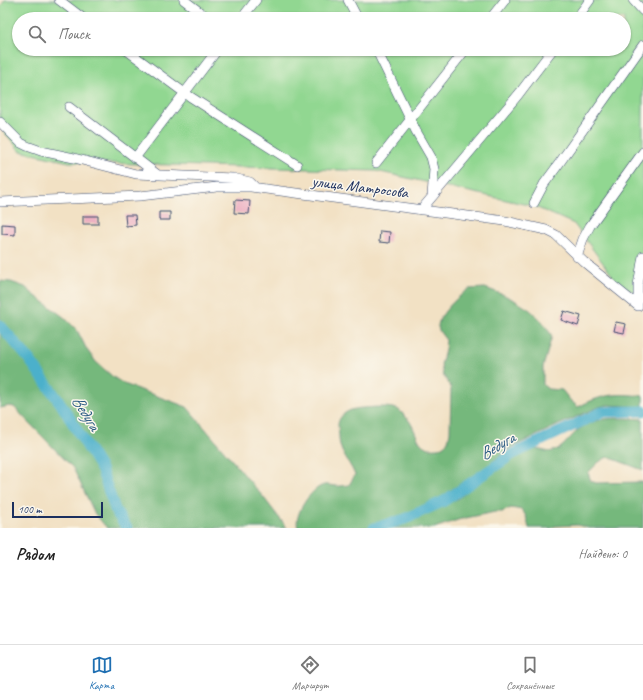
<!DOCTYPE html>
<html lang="ru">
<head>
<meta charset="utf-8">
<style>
	:root { --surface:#fff; --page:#f6f6f6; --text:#222; --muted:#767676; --line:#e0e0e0; --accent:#1f6fb2 }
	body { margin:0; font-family:Caveat,sans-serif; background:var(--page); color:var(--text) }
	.scale { position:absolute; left:12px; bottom:10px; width:91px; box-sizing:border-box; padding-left:4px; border:2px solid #1b2f5e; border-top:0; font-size:11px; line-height:14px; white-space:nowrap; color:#1b2f5e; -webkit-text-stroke:3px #fbf7ec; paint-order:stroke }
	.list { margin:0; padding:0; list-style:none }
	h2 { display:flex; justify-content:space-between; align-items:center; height:52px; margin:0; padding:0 16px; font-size:17px }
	h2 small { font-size:13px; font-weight:400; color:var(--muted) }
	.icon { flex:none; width:22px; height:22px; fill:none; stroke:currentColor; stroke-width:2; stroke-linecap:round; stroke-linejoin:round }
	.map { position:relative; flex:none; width:643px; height:528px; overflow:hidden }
	.search { position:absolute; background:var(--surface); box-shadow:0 1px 3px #0004; left:12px; right:12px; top:12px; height:44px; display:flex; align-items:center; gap:10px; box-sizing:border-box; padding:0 14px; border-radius:22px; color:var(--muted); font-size:15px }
	.sheet { height:116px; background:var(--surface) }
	nav { display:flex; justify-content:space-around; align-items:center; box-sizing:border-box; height:56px; border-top:1px solid var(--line); background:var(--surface); font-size:11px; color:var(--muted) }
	nav a { display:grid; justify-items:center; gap:2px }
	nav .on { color:var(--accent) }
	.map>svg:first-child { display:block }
</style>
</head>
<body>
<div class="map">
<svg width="643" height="528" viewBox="0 0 643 528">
	<rect width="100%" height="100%" fill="#fbf7ec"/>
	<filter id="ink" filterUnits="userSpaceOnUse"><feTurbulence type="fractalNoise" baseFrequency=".025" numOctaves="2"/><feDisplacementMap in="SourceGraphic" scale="8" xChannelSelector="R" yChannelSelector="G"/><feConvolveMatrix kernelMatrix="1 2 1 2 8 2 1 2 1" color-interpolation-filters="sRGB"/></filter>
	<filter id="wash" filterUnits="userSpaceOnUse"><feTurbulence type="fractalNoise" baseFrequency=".012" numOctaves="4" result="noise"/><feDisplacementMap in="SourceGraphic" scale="16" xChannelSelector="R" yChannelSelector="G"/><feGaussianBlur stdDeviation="0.9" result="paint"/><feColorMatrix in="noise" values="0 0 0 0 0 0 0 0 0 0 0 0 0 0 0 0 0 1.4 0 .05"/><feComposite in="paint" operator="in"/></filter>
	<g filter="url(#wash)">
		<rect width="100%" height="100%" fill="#f2e1c4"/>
		<path fill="#91d791" stroke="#568378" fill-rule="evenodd" d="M 5,0 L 642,0 L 643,1 L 643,296 L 620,286 L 574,224 L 533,206 L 376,171 L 69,162 L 20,151 L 0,127 L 0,7 ZM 19,19 L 624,19 L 624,49 L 19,49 Z"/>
		<path fill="#74b87b" stroke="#48746c" d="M 0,281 L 11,282 L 25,287 L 33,294 L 65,318 L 77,330 L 87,350 L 96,362 L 113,377 L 124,384 L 143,391 L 187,407 L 264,498 L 287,528 L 107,528 L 95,514 L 73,468 L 14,407 L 10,406 L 0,408 Z
			M 469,289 L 485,288 L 502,294 L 516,301 L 530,310 L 542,321 L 552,336 L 543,367 L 543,385 L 548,389 L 562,390 L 570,400 L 578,407 C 603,394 615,393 643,396 L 643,407 L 608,405 L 599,407 L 558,425 L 508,449 L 489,465 L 448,492 L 445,495 L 447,502 C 459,501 466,491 475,484 C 488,474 503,464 518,455 C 522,453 530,449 535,449 C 541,449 547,453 553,451 C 564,448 568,439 576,432 C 593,415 622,418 643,419 L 643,470 L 608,457 C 598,461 595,466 588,473 L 591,481 L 596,483 L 643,482 L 643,528 L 589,528 L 577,525 L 555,526 L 551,528 L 529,528 L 526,516 L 522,510 L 511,508 L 502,512 L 495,512 L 461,519 L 434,528 L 298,528 C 293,515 311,488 324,485 C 329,484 335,487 340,486 C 343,486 346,485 349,485 L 355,475 C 352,467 346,460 342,451 C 340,447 339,441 339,437 C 339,433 338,428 338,424 C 340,412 353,408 364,408 C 375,407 387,406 397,409 C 400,410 402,413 404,415 C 421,430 412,454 443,447 L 448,441 L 450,432 L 451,387 L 443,375 L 441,365 L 445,350 L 446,340 C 443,336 439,332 438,327 C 438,314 460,295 469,289 Z"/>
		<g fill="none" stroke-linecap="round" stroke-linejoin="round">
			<path stroke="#4bb0cb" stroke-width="11" d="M 0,325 L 29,359 L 61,404 L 101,469 L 116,512 L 127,528
				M 374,528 L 405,519 L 444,501 L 513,454 L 602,412 L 643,411"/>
		</g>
		<g id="blocks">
			<path fill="#ecafc1" d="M 235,200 L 250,201 L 249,214 L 234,213 Z
				M 159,212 L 170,212 L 170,220 L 159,220 Z
				M 125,215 L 135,215 L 136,225 L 126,226 Z
				M 83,216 L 98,216 L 98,224 L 83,224 Z
				M 2,224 L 15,225 L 15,235 L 2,234 Z
				M 380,231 L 390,232 L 389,243 L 379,242 Z
				M 564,311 L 581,316 L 578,326 L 561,320 Z
				M 616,322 L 626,324 L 624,333 L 614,331 Z"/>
		</g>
	</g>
	<g filter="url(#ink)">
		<use href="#blocks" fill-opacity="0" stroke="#3b4a6d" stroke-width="1"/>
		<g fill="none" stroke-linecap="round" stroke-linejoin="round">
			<g stroke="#3b4a6d" stroke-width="10">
				<path id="minor" d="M 59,0 L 84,19
					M 184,0 L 209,19
					M 348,0 L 358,19
					M 633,0 L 643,11
					M 241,19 L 256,0
					M 490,19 L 505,0
					M 576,19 L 590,0
					M 125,49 L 186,94 L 297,165
					M 376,49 L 416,131 L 431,157 L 434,169 L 432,196
					M 69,107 L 158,175
					M 0,122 L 21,143 L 27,146 L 41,151 L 74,158 L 136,174 L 233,178 L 250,182 L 255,187
					M 135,158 L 218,49
					M 376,163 L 466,49
					M 0,202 L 140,196 L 217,187 L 251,187 L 505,221 L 546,230 L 556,235 L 584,262 L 638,306 L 638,285 L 643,256
					M 534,203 L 544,184 L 558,165 L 643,45
					M 421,210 L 518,95 L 553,49
					M 577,257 L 583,239 L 590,226 L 643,152"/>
			</g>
			<use href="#minor" stroke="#fff" stroke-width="9"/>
		</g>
	</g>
	<g text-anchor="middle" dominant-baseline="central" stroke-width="3" stroke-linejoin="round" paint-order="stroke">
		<g font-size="16" fill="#1b2f5e" stroke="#fbf7ec">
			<text transform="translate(360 187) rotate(7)">улица Матросова</text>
		</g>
		<g font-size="17" font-style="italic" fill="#2c5c84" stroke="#fbf7ec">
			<text transform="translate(86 413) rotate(58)">Ведуга</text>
			<text transform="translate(497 446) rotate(-31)">Ведуга</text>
		</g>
	</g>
</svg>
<div class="scale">100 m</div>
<div class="search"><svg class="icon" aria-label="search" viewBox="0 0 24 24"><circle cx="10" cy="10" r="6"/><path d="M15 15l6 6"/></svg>Поиск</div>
</div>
<section class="sheet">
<h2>Рядом<small>Найдено: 0</small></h2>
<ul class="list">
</ul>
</section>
<nav>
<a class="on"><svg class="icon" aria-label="map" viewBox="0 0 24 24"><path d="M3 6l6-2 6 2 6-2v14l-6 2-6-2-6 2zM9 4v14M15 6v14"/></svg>Карта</a>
<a><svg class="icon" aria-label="directions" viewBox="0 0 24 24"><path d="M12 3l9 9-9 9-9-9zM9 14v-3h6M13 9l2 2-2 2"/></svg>Маршрут</a>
<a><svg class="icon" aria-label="saved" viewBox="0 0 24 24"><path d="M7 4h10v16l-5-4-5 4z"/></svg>Сохранённые</a>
</nav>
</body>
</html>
